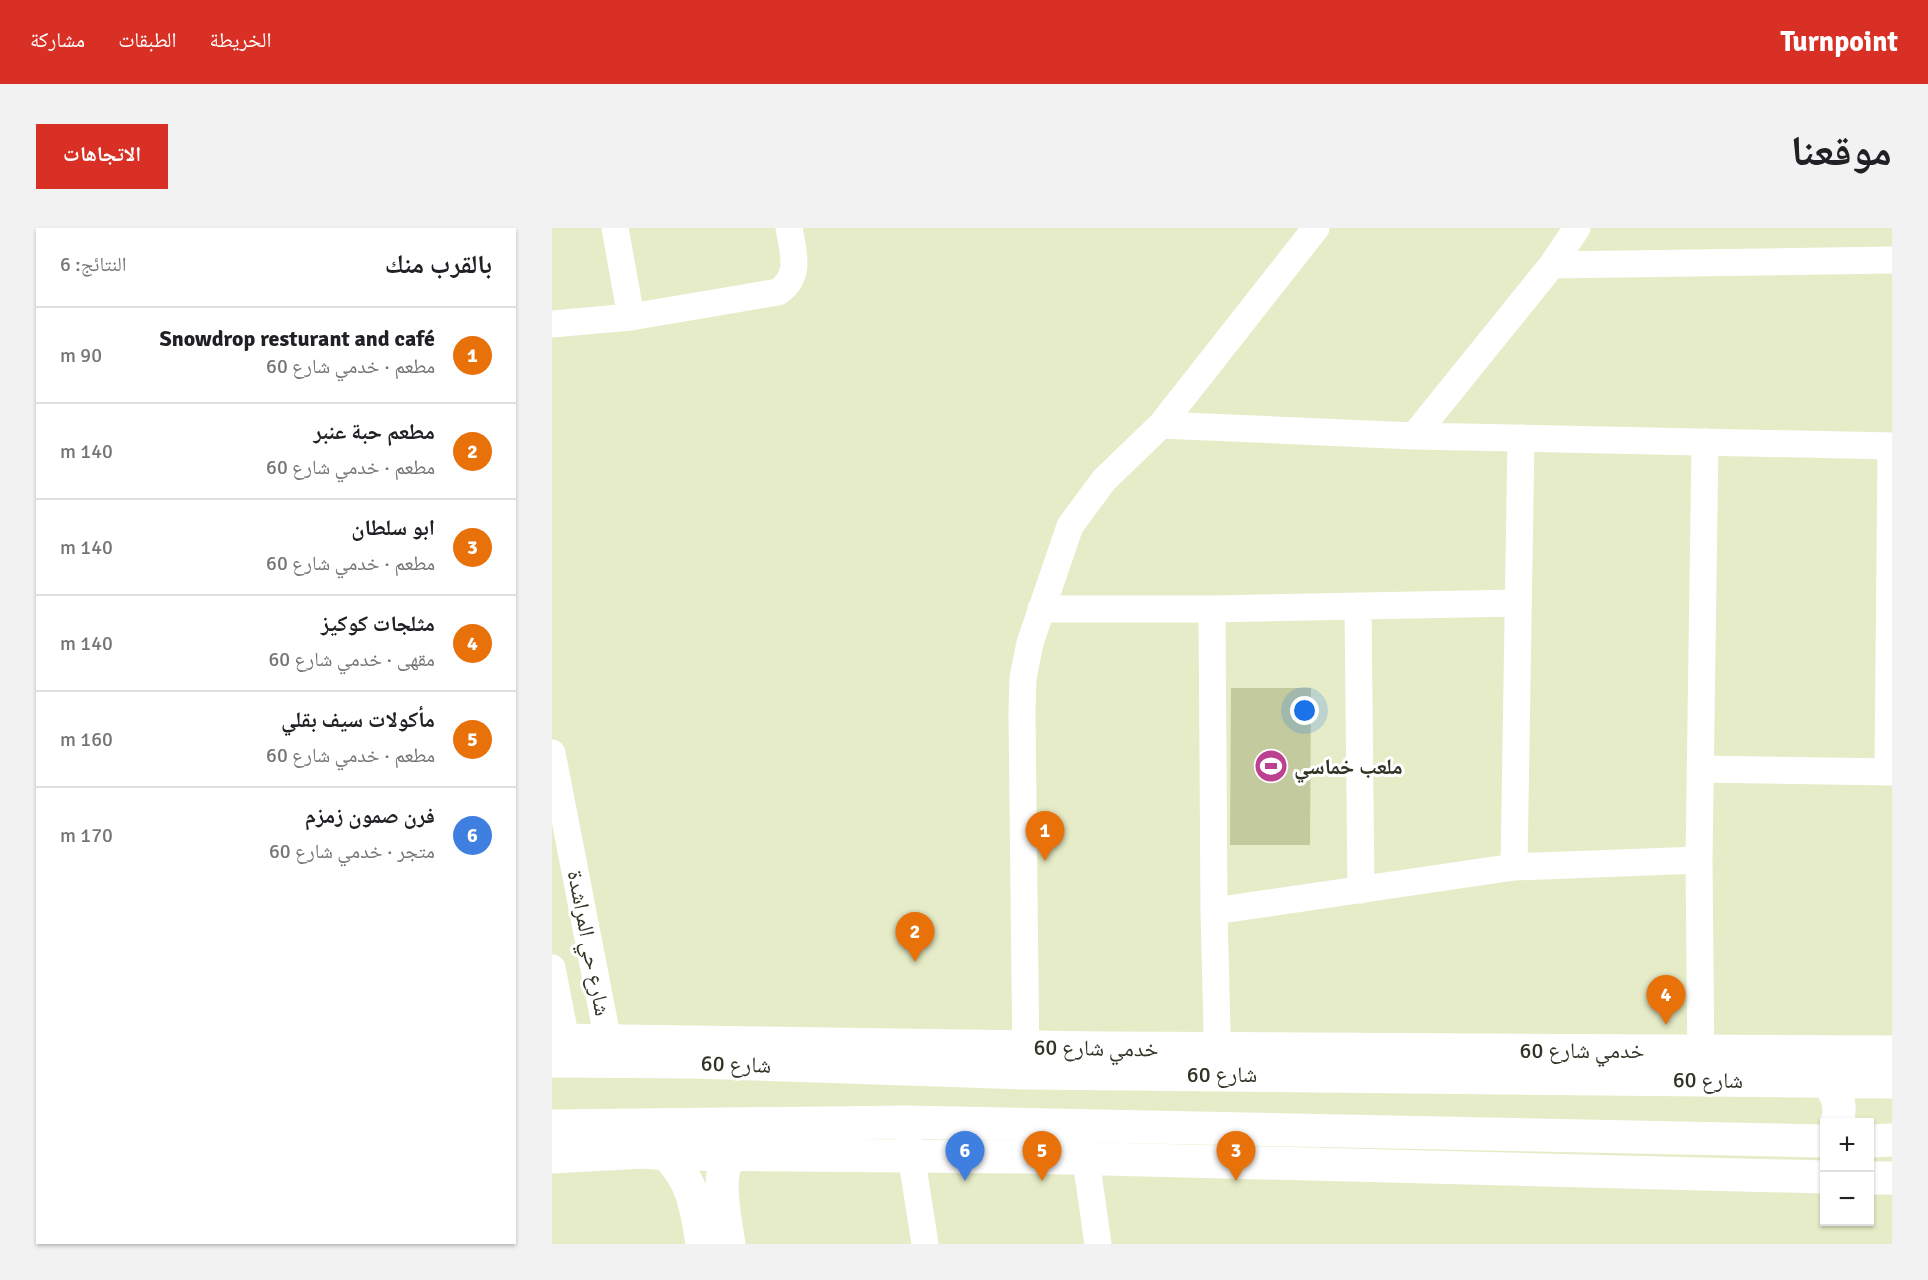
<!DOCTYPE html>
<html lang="ar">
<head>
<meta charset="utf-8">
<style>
	:root { --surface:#fff; --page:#f2f2f2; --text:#202124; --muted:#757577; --line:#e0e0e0; --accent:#d93025 }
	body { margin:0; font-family:Signika,"Noto Naskh Arabic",sans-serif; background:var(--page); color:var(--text); direction:rtl }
	.controls { position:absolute; right:18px; bottom:18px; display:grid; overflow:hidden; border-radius:0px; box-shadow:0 2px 4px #0004 }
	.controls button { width:54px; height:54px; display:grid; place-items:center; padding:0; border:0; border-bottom:2px solid var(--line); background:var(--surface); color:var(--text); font:30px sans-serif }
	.you { position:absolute; left:753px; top:483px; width:21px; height:21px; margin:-15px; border:4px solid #fff; border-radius:50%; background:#1a73e8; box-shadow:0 0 0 9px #1a73e833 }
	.badge { display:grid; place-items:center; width:39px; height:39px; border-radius:50%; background:var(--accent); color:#fff; font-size:20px; font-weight:700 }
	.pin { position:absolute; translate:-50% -50px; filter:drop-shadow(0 2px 3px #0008) }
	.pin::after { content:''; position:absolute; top:32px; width:21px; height:18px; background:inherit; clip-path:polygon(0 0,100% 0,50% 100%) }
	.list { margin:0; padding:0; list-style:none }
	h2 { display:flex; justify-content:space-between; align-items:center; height:78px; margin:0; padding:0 24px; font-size:26px }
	h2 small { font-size:20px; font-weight:400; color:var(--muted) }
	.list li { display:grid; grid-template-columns:39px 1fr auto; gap:18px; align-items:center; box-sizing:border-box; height:96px; padding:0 24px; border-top:2px solid var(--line) }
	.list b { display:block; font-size:22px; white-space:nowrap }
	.list p { margin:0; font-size:20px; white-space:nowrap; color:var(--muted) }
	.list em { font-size:20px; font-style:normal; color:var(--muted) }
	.map { position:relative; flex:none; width:1340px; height:1016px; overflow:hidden; direction:ltr; border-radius:0px }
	header { display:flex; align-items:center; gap:36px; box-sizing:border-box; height:84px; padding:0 30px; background:var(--accent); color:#fff }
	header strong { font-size:28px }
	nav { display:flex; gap:33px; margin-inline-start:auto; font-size:21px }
	.intro { display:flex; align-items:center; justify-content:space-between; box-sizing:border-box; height:144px; padding:0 36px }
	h1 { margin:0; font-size:42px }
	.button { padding:15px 27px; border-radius:0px; background:var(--accent); color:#fff; font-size:21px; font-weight:700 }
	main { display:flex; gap:36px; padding:0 36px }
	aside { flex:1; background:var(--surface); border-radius:0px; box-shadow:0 2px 4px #0004 }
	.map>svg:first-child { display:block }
</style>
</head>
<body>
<header>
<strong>Turnpoint</strong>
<nav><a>الخريطة</a><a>الطبقات</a><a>مشاركة</a></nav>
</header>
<div class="intro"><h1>موقعنا</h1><a class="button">الاتجاهات</a></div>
<main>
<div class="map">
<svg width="1340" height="1016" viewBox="0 0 1340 1016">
	<rect width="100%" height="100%" fill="#e6ecc7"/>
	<path fill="#c3ca9e" d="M 679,460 L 759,460 L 758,617 L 678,617 Z"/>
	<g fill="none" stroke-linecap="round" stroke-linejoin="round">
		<path stroke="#fff" stroke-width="27" d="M 1000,37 L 1340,32
			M 79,89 L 226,64 C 250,48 241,24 237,0
			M 0,96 L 79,89 L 63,0
			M 609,197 L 862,208 L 1340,218
			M 862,208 L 1000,37 L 1025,0
			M 806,378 L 809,662
			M 489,381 L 660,381 L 966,375
			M 660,381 L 662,683 L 666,842
			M 0,525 L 54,803 L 56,833
			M 1148,541 L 1340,544
			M 1336,544 L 1339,218
			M 962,639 L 969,210
			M 662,683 L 962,639 L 1147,632
			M 0,740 L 14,812 L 15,831
			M 474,839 L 470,486 L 471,450 L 478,415 L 518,298 L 552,252 L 609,197 L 764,0
			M 1149,843 L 1147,632 L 1153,214
			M 354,894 L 373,1016
			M 531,911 L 546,1016"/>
		<path stroke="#fff" stroke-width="33" d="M 97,910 C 137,943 143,966 150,1016
			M 177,1016 C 171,975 159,937 193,905"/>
		<path stroke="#fff" stroke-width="33" d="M 0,812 L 553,820 L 1340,824
			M 0,929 L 91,924 L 116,926 L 474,929 L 1272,949
			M 1318,950 L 1340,950"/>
		<path stroke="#fff" stroke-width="33" d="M 0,833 L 141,834 L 474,845 L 1340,854
			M 1275,854 C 1286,866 1290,879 1285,894
			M 0,898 L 354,894 L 1272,913
			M 1318,913 L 1340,912"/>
	</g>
	<defs>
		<g id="stadium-disc" transform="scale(1.725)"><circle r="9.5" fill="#bd4191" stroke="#fff"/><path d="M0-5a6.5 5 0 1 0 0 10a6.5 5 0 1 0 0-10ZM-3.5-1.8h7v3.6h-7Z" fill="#fff"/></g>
	</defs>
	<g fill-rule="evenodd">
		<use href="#stadium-disc" x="719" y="538"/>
	</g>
	<g text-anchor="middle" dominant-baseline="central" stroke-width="6" stroke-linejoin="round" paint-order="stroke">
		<g font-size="22" font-weight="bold" fill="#313325" stroke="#fff" text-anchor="start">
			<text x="742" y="538">ملعب خماسي</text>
		</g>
		<g font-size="22" fill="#313325" stroke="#fff">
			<text transform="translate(37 715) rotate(79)">شارع حي المراشدة</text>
			<text transform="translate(544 820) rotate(1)">خدمي شارع 60</text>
			<text x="1030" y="822">خدمي شارع 60</text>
			<text transform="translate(184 836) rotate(2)">شارع 60</text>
			<text x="670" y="846">شارع 60</text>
			<text transform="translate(1156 852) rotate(1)">شارع 60</text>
		</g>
	</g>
</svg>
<div class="controls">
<button>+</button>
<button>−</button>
</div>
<div class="you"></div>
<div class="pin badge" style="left:493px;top:633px;background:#e8710a">1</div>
<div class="pin badge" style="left:363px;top:734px;background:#e8710a">2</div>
<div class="pin badge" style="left:684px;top:953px;background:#e8710a">3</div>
<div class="pin badge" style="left:1114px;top:797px;background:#e8710a">4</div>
<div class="pin badge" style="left:490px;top:953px;background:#e8710a">5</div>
<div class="pin badge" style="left:413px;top:953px;background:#3f7fe0">6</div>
</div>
<aside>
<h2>بالقرب منك<small>النتائج: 6</small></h2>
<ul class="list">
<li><span class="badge" style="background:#e8710a">1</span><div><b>Snowdrop resturant and café</b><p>مطعم · خدمي شارع 60</p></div><em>90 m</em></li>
<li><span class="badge" style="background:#e8710a">2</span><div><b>مطعم حبة عنبر</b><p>مطعم · خدمي شارع 60</p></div><em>140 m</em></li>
<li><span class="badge" style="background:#e8710a">3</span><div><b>ابو سلطان</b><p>مطعم · خدمي شارع 60</p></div><em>140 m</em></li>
<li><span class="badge" style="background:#e8710a">4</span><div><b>مثلجات كوكيز</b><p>مقهى · خدمي شارع 60</p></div><em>140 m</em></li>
<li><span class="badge" style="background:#e8710a">5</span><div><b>مأكولات سيف بقلي</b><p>مطعم · خدمي شارع 60</p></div><em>160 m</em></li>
<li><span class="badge" style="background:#3f7fe0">6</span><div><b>فرن صمون زمزم</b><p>متجر · خدمي شارع 60</p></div><em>170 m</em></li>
</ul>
</aside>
</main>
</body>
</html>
